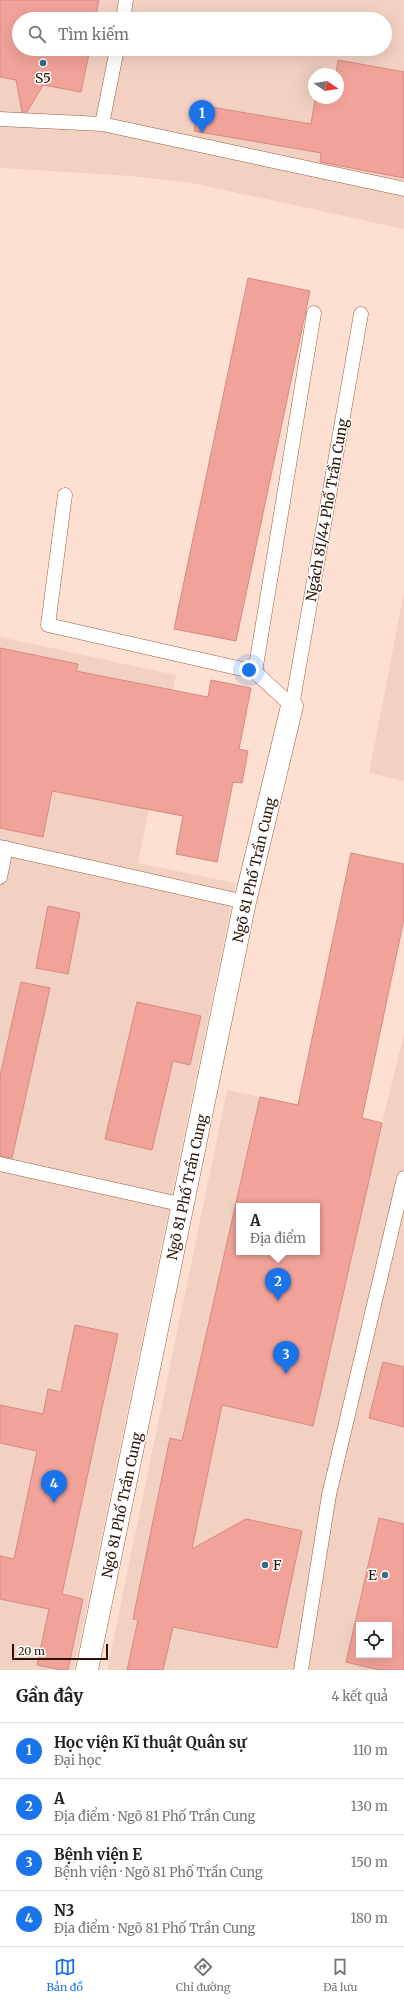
<!DOCTYPE html>
<html lang="vi">
<head>
<meta charset="utf-8">
<style>
	:root { --surface:#fff; --page:#f6f6f6; --text:#202124; --muted:#757577; --line:#e0e0e0; --accent:#1a73e8 }
	body { margin:0; font-family:Merriweather,serif; background:var(--page); color:var(--text) }
	.controls { position:absolute; right:12px; bottom:12px; display:grid; overflow:hidden; border-radius:0px; box-shadow:0 4px 16px #0002 }
	.controls button { width:36px; height:36px; display:grid; place-items:center; padding:0; border:0; border-bottom:1px solid var(--line); background:var(--surface); color:var(--text); font:20px sans-serif }
	.compass { position:absolute; left:308px; top:68px; width:36px; height:36px; border-radius:50%; background:var(--surface); box-shadow:0 4px 16px #0002; rotate:102deg }
	.scale { position:absolute; left:12px; bottom:10px; width:96px; box-sizing:border-box; padding-left:4px; border:2px solid #2c1306; border-top:0; font-size:11px; line-height:14px; white-space:nowrap; color:#2c1306; -webkit-text-stroke:3px #fff; paint-order:stroke }
	.you { position:absolute; left:249px; top:670px; width:14px; height:14px; margin:-10px; border:3px solid #fff; border-radius:50%; background:#1a73e8; box-shadow:0 0 0 6px #1a73e833 }
	.badge { display:grid; place-items:center; width:26px; height:26px; border-radius:50%; background:var(--accent); color:#fff; font-size:13px; font-weight:700 }
	.pin { position:absolute; translate:-50% -33px; filter:drop-shadow(0 1px 2px #0008) }
	.pin::after { content:''; position:absolute; top:21px; width:14px; height:12px; background:inherit; clip-path:polygon(0 0,100% 0,50% 100%) }
	.popup { position:absolute; left:236px; top:1203px; width:84px; height:52px; box-sizing:border-box; display:grid; place-content:center; border-radius:0px; background:var(--surface); filter:drop-shadow(0 1px 3px #0005); font-size:13px; white-space:nowrap; color:var(--muted) }
	.popup b { font-size:15px; color:var(--text) }
	.popup::after { content:''; position:absolute; left:50%; top:100%; margin-left:-8px; border:8px solid transparent; border-top-color:var(--surface) }
	.list { margin:0; padding:0; list-style:none }
	h2 { display:flex; justify-content:space-between; align-items:center; height:52px; margin:0; padding:0 16px; font-size:17px }
	h2 small { font-size:13px; font-weight:400; color:var(--muted) }
	.list li { display:grid; grid-template-columns:26px 1fr auto; gap:12px; align-items:center; box-sizing:border-box; height:56px; padding:0 16px; border-top:1px solid var(--line) }
	.list b { display:block; font-size:15px; white-space:nowrap }
	.list p { margin:0; font-size:13px; white-space:nowrap; color:var(--muted) }
	.list em { font-size:13px; font-style:normal; color:var(--muted) }
	.icon { flex:none; width:22px; height:22px; fill:none; stroke:currentColor; stroke-width:2; stroke-linecap:round; stroke-linejoin:round }
	.map { position:relative; flex:none; width:404px; height:1670px; overflow:hidden }
	.search { position:absolute; background:var(--surface); box-shadow:0 4px 16px #0002; left:12px; right:12px; top:12px; height:44px; display:flex; align-items:center; gap:10px; box-sizing:border-box; padding:0 14px; border-radius:22px; color:var(--muted); font-size:15px }
	.sheet { height:276px; background:var(--surface) }
	nav { display:flex; justify-content:space-around; align-items:center; box-sizing:border-box; height:56px; border-top:1px solid var(--line); background:var(--surface); font-size:11px; color:var(--muted) }
	nav a { display:grid; justify-items:center; gap:2px }
	nav .on { color:var(--accent) }
	.map>svg:first-child { display:block }
</style>
</head>
<body>
<div class="map">
<svg width="404" height="1670" viewBox="0 0 404 1670">
	<rect width="100%" height="100%" fill="#fee0d2"/>
	<path fill="#f2d1c2" fill-rule="evenodd" d="M 0,0 L 404,0 L 404,229 L 191,183 L 130,176 L 0,168 ZM 19,19 L 385,19 L 385,49 L 19,49 ZM 314,74 L 338,74 L 338,98 L 314,98 Z
		M 404,592 L 404,781 L 369,773 Z
		M 0,637 L 176,675 L 138,863 L 236,883 L 74,1670 L 0,1670 Z
		M 404,1033 L 404,1670 L 107,1670 L 227,1090 L 382,1123 ZM 239,1206 L 317,1206 L 317,1252 L 239,1252 ZM 359,1625 L 389,1625 L 389,1655 L 359,1655 Z"/>
	<path fill="#f1a299" stroke="#d58981" fill-rule="evenodd" d="M 0,0 L 99,0 L 95,19 L 19,19 L 19,49 L 90,49 L 81,92 L 43,85 L 27,112 L 22,112 L 16,80 L 0,77 Z
		M 338,60 L 404,72 L 404,178 L 320,162 L 321,153 L 194,131 L 199,105 L 311,124 L 315,100 L 331,103 L 332,98 L 338,98 L 338,74 L 336,74 Z
		M 248,278 L 310,291 L 236,641 L 174,629 Z
		M 0,648 L 78,664 L 76,671 L 208,697 L 211,680 L 251,688 L 239,749 L 248,751 L 242,783 L 233,782 L 217,862 L 176,854 L 183,816 L 52,791 L 43,837 L 0,828 Z
		M 351,853 L 404,864 L 404,919 L 362,1118 L 382,1123 L 313,1426 L 222,1405 L 192,1549 L 246,1519 L 302,1531 L 277,1648 L 173,1627 L 163,1670 L 127,1670 L 138,1620 L 133,1619 L 170,1438 L 182,1441 L 260,1097 L 298,1105 ZM 239,1206 L 317,1206 L 317,1252 L 239,1252 Z
		M 48,906 L 80,913 L 68,974 L 36,968 Z
		M 21,982 L 50,988 L 12,1158 L 0,1156 L 0,1076 Z
		M 137,1002 L 201,1016 L 190,1065 L 173,1061 L 152,1150 L 105,1139 Z
		M 75,1325 L 118,1334 L 62,1594 L 83,1599 L 68,1670 L 62,1670 L 37,1665 L 49,1609 L 0,1599 L 0,1556 L 14,1559 L 37,1451 L 0,1443 L 0,1405 L 43,1414 L 48,1389 L 61,1392 Z
		M 383,1362 L 404,1367 L 404,1427 L 369,1418 Z
		M 379,1518 L 404,1524 L 404,1670 L 379,1670 L 346,1662 ZM 359,1625 L 389,1625 L 389,1655 L 359,1655 Z"/>
	<g fill="none" stroke-linecap="round" stroke-linejoin="round">
		<g stroke="#9c5c3c" stroke-width="15">
			<path id="lane" d="M 123,19 L 126,0
				M 0,119 L 102,124 L 404,189
				M 102,124 L 117,49
				M 65,495 L 48,625 L 255,672 L 292,706
				M 255,672 L 314,313
				M 292,706 L 361,314
				M 0,847 L 245,902
				M 0,877 L 6,848
				M 0,1164 L 184,1205
				M 301,1670 L 329,1495 L 404,1178"/>
		</g>
		<g stroke="#9c5c3c" stroke-width="23">
			<path id="street" d="M 87,1670 L 245,902 L 292,706"/>
		</g>
		<use href="#lane" stroke="#fff" stroke-width="14"/>
		<use href="#street" stroke="#fff" stroke-width="22"/>
	</g>
	<g fill="#326e85" stroke="#fff" stroke-width="1.5">
		<circle cx="43" cy="63" r="4"/>
		<circle cx="265" cy="1565" r="4"/>
		<circle cx="385" cy="1575" r="4"/>
	</g>
	<g text-anchor="middle" dominant-baseline="central" stroke-width="3" stroke-linejoin="round" paint-order="stroke">
		<g font-size="14" fill="#2c1306" stroke="#fff">
			<text x="43" y="78">S5</text>
			<text x="273" y="1565" text-anchor="start">F</text>
			<text x="377" y="1575" text-anchor="end">E</text>
		</g>
		<g font-size="14" fill="#2c1306" stroke="#fff">
			<text transform="translate(327 510) rotate(-80)">Ngách 81/44 Phố Trần Cung</text>
			<text transform="translate(254 870) rotate(-77)">Ngõ 81 Phố Trần Cung</text>
			<text transform="translate(187 1187) rotate(-78)">Ngõ 81 Phố Trần Cung</text>
			<text transform="translate(122 1505) rotate(-78)">Ngõ 81 Phố Trần Cung</text>
		</g>
	</g>
</svg>
<div class="controls">
<button><svg class="icon" aria-label="locate" viewBox="0 0 24 24"><circle cx="12" cy="12" r="6"/><path d="M12 2v4M12 18v4M2 12h4M18 12h4"/></svg></button>
</div>
<svg class="compass" viewBox="-18 -18 36 36"><path d="M0-13l5 13h-10z" fill="#e53935"/><path d="M0 13l5-13h-10z" fill="#757577"/></svg>
<div class="scale">20 m</div>
<div class="you"></div>
<div class="pin badge" style="left:202px;top:133px">1</div>
<div class="pin badge" style="left:278px;top:1301px">2</div>
<div class="popup"><b>A</b>Địa điểm</div>
<div class="pin badge" style="left:286px;top:1374px">3</div>
<div class="pin badge" style="left:54px;top:1503px">4</div>
<div class="search"><svg class="icon" aria-label="search" viewBox="0 0 24 24"><circle cx="10" cy="10" r="6"/><path d="M15 15l6 6"/></svg>Tìm kiếm</div>
</div>
<section class="sheet">
<h2>Gần đây<small>4 kết quả</small></h2>
<ul class="list">
<li><span class="badge">1</span><div><b>Học viện Kĩ thuật Quân sự</b><p>Đại học</p></div><em>110 m</em></li>
<li><span class="badge">2</span><div><b>A</b><p>Địa điểm · Ngõ 81 Phố Trần Cung</p></div><em>130 m</em></li>
<li><span class="badge">3</span><div><b>Bệnh viện E</b><p>Bệnh viện · Ngõ 81 Phố Trần Cung</p></div><em>150 m</em></li>
<li><span class="badge">4</span><div><b>N3</b><p>Địa điểm · Ngõ 81 Phố Trần Cung</p></div><em>180 m</em></li>
</ul>
</section>
<nav>
<a class="on"><svg class="icon" aria-label="map" viewBox="0 0 24 24"><path d="M3 6l6-2 6 2 6-2v14l-6 2-6-2-6 2zM9 4v14M15 6v14"/></svg>Bản đồ</a>
<a><svg class="icon" aria-label="directions" viewBox="0 0 24 24"><path d="M12 3l9 9-9 9-9-9zM9 14v-3h6M13 9l2 2-2 2"/></svg>Chỉ đường</a>
<a><svg class="icon" aria-label="saved" viewBox="0 0 24 24"><path d="M7 4h10v16l-5-4-5 4z"/></svg>Đã lưu</a>
</nav>
</body>
</html>
